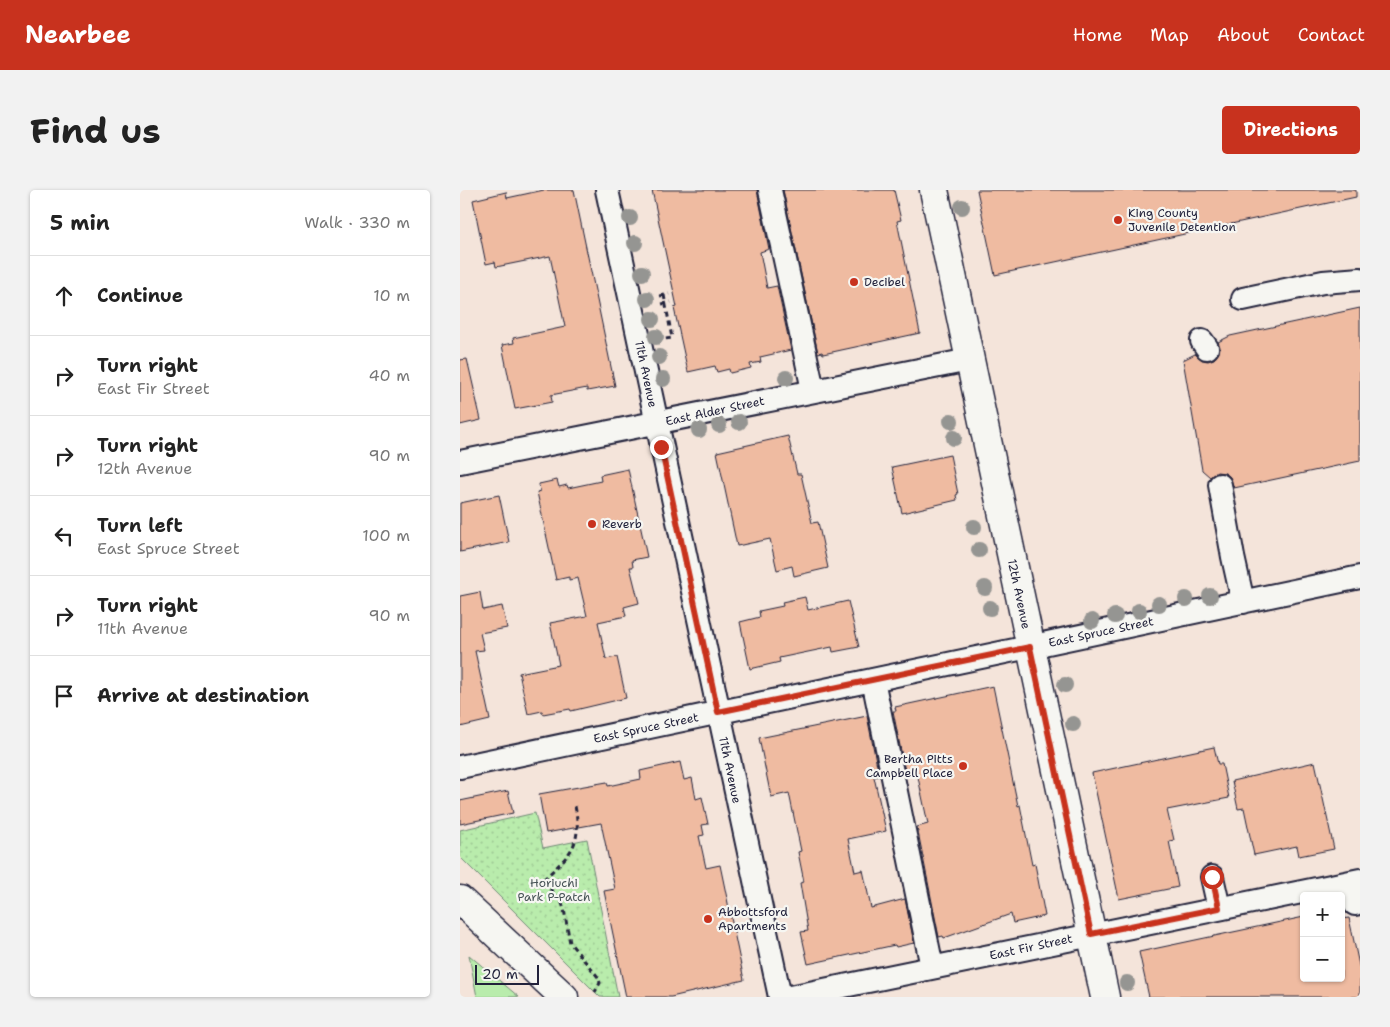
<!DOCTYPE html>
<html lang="en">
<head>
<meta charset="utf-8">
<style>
	:root { --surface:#fff; --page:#f2f2f2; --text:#222; --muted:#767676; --line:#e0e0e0; --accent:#c8321e }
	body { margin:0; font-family:"Shantell Sans",sans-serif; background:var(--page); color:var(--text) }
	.controls { position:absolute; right:15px; bottom:15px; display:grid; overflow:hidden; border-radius:5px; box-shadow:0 1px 4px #0004 }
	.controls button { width:45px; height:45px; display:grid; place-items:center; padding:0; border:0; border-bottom:1px solid var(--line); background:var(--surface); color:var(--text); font:25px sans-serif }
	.scale { position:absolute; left:15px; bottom:12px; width:64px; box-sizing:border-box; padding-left:5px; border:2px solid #22223b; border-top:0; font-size:14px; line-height:18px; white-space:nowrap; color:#22223b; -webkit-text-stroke:4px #f6f6f2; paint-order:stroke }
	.stop { position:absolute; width:15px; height:15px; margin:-11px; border:4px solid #c8321e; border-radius:50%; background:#fff }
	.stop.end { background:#c8321e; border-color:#fff; box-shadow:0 1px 5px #0008 }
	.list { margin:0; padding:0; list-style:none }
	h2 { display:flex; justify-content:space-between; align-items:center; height:65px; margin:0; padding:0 20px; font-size:21px }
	h2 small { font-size:16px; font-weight:400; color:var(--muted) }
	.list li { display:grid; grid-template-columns:32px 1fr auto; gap:15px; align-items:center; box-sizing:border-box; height:80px; padding:0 20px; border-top:1px solid var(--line) }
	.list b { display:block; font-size:19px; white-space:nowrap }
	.list p { margin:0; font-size:16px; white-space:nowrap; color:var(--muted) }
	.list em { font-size:16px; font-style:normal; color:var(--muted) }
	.icon { flex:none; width:28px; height:28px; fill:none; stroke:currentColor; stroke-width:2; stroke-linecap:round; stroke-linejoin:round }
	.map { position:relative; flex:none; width:900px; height:807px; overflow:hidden; border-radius:5px }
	header { display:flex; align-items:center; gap:30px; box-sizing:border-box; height:70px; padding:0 25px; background:var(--accent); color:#fff }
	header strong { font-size:24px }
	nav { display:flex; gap:28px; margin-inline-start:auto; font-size:18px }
	.intro { display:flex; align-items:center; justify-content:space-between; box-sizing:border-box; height:120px; padding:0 30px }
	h1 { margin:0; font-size:35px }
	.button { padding:12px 22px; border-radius:5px; background:var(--accent); color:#fff; font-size:18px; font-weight:700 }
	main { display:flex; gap:30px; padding:0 30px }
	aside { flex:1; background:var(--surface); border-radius:5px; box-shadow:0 1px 4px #0004 }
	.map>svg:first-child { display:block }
</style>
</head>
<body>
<header>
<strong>Nearbee</strong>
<nav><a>Home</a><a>Map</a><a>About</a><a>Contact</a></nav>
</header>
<div class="intro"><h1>Find us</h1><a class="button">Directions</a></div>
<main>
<aside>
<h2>5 min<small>Walk · 330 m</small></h2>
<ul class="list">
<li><svg class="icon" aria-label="ahead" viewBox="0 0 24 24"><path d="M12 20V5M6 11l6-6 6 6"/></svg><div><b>Continue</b></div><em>10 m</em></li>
<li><svg class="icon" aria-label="right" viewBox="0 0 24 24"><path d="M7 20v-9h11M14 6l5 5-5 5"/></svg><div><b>Turn right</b><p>East Fir Street</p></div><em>40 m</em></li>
<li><svg class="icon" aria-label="right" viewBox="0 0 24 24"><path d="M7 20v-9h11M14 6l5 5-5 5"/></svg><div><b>Turn right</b><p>12th Avenue</p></div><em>90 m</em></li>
<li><svg class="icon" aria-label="left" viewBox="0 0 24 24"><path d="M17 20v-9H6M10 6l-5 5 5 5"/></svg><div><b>Turn left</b><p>East Spruce Street</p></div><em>100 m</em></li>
<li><svg class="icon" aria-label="right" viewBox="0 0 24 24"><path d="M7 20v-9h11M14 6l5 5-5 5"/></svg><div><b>Turn right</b><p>11th Avenue</p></div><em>90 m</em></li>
<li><svg class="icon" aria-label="arrive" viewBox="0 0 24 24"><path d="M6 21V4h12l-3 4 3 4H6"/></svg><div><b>Arrive at destination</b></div></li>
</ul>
</aside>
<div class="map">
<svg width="900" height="807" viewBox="0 0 900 807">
	<defs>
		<pattern id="garden-dots" width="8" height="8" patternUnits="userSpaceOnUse" patternTransform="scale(1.25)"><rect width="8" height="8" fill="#b9ecac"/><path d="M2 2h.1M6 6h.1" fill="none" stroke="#9fca95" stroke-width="1.8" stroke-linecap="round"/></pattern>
	</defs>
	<rect width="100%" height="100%" fill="#f4e4da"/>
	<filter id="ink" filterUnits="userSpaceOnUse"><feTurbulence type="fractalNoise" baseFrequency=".02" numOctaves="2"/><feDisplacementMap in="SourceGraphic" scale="10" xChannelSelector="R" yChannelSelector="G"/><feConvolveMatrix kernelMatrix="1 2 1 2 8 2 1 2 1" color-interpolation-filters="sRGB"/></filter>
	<g filter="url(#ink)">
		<path fill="#b9ecac" stroke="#6e8774" d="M 9,765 L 59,807 L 17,807 Z"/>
		<path fill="url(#garden-dots)" stroke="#6e8774" d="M 75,623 L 83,658 L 127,649 L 158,807 L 140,807 L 0,667 L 0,640 Z"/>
		<path fill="#efbba1" stroke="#22223b" d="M 84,0 L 114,0 L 155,196 L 127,201 L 127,198 L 91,205 L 92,212 L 55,219 L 42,155 L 54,153 L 53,148 L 105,137 L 90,66 L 36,77 L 35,72 L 26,74 L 13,10 L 46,2 L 47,8 Z
			M 192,0 L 297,0 L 309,59 L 300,62 L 307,98 L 317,96 L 331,160 L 300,167 L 301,172 L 290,174 L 291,178 L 270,183 L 269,179 L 257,182 L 255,176 L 228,182 L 214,118 L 217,117 Z
			M 323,0 L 434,0 L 441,30 L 437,31 L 460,143 L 363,164 L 362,162 L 358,163 Z
			M 517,0 L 896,0 L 896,7 L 535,85 Z
			M 900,118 L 900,271 L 774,298 L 770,287 L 765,283 L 757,282 L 750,287 L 742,280 L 723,170 L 735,164 L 742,170 L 748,171 L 754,169 L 759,163 L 760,157 L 758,152 L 770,146 Z
			M 7,169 L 21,230 L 0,235 L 0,170 Z
			M 328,246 L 337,284 L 341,284 L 352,333 L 358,332 L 368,378 L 334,386 L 332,376 L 317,380 L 310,349 L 277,356 L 257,262 Z
			M 490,265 L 498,304 L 496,305 L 497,310 L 442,323 L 432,277 Z
			M 168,279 L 187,367 L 172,370 L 173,377 L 170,377 L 179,413 L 164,417 L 166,426 L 138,432 L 146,469 L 157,467 L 166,508 L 111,521 L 110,519 L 83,524 L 82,521 L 68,524 L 59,483 L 99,475 L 90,433 L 127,426 L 118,388 L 109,390 L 109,387 L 96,390 L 77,302 L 80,301 L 79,294 L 97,290 L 99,297 L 107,295 L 108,298 L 141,291 L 140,285 Z
			M 39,305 L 49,352 L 0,362 L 0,313 Z
			M 20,402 L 23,420 L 42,416 L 47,438 L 20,443 L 24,460 L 15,461 L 30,530 L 0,537 L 0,406 Z
			M 345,407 L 348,420 L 388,411 L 399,457 L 373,462 L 372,457 L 319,468 L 320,472 L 290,479 L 280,432 L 300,427 L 299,421 L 323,416 L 322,412 Z
			M 533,496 L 558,616 L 560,615 L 572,675 L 575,674 L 585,726 L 553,733 L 551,724 L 484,748 L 483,746 L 479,747 L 457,637 L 468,634 L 456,578 L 445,581 L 433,521 L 436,521 L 435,517 Z
			M 407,526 L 419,586 L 414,587 L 426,641 L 388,649 L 395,682 L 403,680 L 411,718 L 445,709 L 454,753 L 436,757 L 435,755 L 348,774 L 341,742 L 348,741 L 340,693 L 344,692 L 338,662 L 341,661 L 329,603 L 311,607 L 299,548 Z
			M 754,557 L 758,574 L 762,574 L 769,608 L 707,620 L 714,650 L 709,651 L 718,697 L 659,709 L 632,583 Z
			M 220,572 L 224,590 L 232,588 L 236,609 L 242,607 L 248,634 L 242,635 L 244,645 L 239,646 L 246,678 L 260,675 L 284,790 L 211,807 L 166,807 L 144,701 L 155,699 L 141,633 L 86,643 L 79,604 L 147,592 L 148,596 L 181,589 L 180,581 Z
			M 855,572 L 874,659 L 839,666 L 837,656 L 794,665 L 784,618 L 778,619 L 772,591 Z
			M 48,601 L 53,623 L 0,634 L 0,611 Z
			M 844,727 L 844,788 L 881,788 L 881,729 L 889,728 L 900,780 L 900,807 L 689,807 L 679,762 Z"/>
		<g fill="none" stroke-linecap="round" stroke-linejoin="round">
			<g stroke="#22223b" stroke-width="26">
				<path id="minor" d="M 147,0 L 320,807
					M 310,0 L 353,200
					M 783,109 L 863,92 L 900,89
					M 742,151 L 747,158
					M 0,272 L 509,170
					M 760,295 L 773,367 L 783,412
					M 413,490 L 472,777
					M 0,577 L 900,387
					M 752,687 L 759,718
					M 891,692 L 895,714
					M 330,807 L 900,690"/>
			</g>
			<g stroke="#22223b" stroke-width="31">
				<path id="major" d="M 474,0 L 645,807
					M 0,710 L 104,807"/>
			</g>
			<path stroke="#22223b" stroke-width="3" stroke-dasharray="5 4" stroke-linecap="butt" d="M 204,105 L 212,148 L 205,149
				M 200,106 L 209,104
				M 202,114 L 211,112
				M 115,616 C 123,657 109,665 82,691 L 101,710 L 104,719 L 110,753 L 138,787 L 140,793 L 135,802"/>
			<use href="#minor" stroke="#f6f6f2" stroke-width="22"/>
			<use href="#major" stroke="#f6f6f2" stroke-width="28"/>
		</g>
		<g fill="#959592">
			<circle cx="502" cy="17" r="8"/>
			<circle cx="170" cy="28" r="8"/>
			<circle cx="175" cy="53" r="8"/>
			<circle cx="182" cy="83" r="8"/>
			<circle cx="187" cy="109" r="8"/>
			<circle cx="192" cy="129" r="8"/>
			<circle cx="196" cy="147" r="8"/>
			<circle cx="199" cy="167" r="8"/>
			<circle cx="326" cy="188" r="8"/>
			<circle cx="203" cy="189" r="8"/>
			<circle cx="491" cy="231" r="8"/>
			<circle cx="279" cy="232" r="8"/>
			<circle cx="259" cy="235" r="8"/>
			<circle cx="239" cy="240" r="8"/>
			<circle cx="494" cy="248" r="8"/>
			<circle cx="514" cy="337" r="8"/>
			<circle cx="519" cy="360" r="8"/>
			<circle cx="525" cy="398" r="8"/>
			<circle cx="750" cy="406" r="8"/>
			<circle cx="726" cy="409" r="8"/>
			<circle cx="699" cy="414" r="8"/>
			<circle cx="530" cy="418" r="8"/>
			<circle cx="679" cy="421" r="8"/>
			<circle cx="655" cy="426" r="8"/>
			<circle cx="632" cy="431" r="8"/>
			<circle cx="605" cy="495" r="8"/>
			<circle cx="613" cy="534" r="8"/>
			<circle cx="667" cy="793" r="8"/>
		</g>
	</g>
	<g fill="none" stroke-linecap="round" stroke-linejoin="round" filter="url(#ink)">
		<path stroke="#c8321e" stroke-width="6" d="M 201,257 L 258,522 L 570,457 L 631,744 L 759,718 L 752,687"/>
	</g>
	<g fill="#c8321e" stroke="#f6f6f2" stroke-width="2">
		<circle cx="658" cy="30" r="5"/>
		<circle cx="394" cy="92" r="5"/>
		<circle cx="132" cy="334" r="5"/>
		<circle cx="503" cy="576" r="5"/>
		<circle cx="248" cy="729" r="5"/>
	</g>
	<g text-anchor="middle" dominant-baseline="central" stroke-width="4.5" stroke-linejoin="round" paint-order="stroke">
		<g font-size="12" fill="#22223b" stroke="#f6f6f2" text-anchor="start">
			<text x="668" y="23">King County<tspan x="668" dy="14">Juvenile Detention</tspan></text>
			<text x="404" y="92">Decibel</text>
			<text x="142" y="334">Reverb</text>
			<text x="493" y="569" text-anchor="end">Bertha Pitts<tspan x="493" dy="14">Campbell Place</tspan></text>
			<text x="258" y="722">Abbottsford<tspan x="258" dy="14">Apartments</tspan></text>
		</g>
		<g font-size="12" fill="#22223b" stroke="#f6f6f2">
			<text transform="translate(186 184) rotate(78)">11th Avenue</text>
			<text transform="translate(255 221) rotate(-12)">East Alder Street</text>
			<text transform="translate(559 404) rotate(78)">12th Avenue</text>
			<text transform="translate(641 442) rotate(-12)">East Spruce Street</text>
			<text transform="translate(186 538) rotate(-12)">East Spruce Street</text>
			<text transform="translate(270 580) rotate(78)">11th Avenue</text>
			<text transform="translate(571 757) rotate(-12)">East Fir Street</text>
		</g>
		<g font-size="12" fill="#485457" stroke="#f6f6f2">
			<text x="94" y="693">Horiuchi<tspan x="94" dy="14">Park P-Patch</tspan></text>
		</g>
	</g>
</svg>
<div class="controls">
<button>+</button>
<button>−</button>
</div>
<div class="scale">20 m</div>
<div class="stop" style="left:752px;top:687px"></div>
<div class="stop end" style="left:201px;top:257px"></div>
</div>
</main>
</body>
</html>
